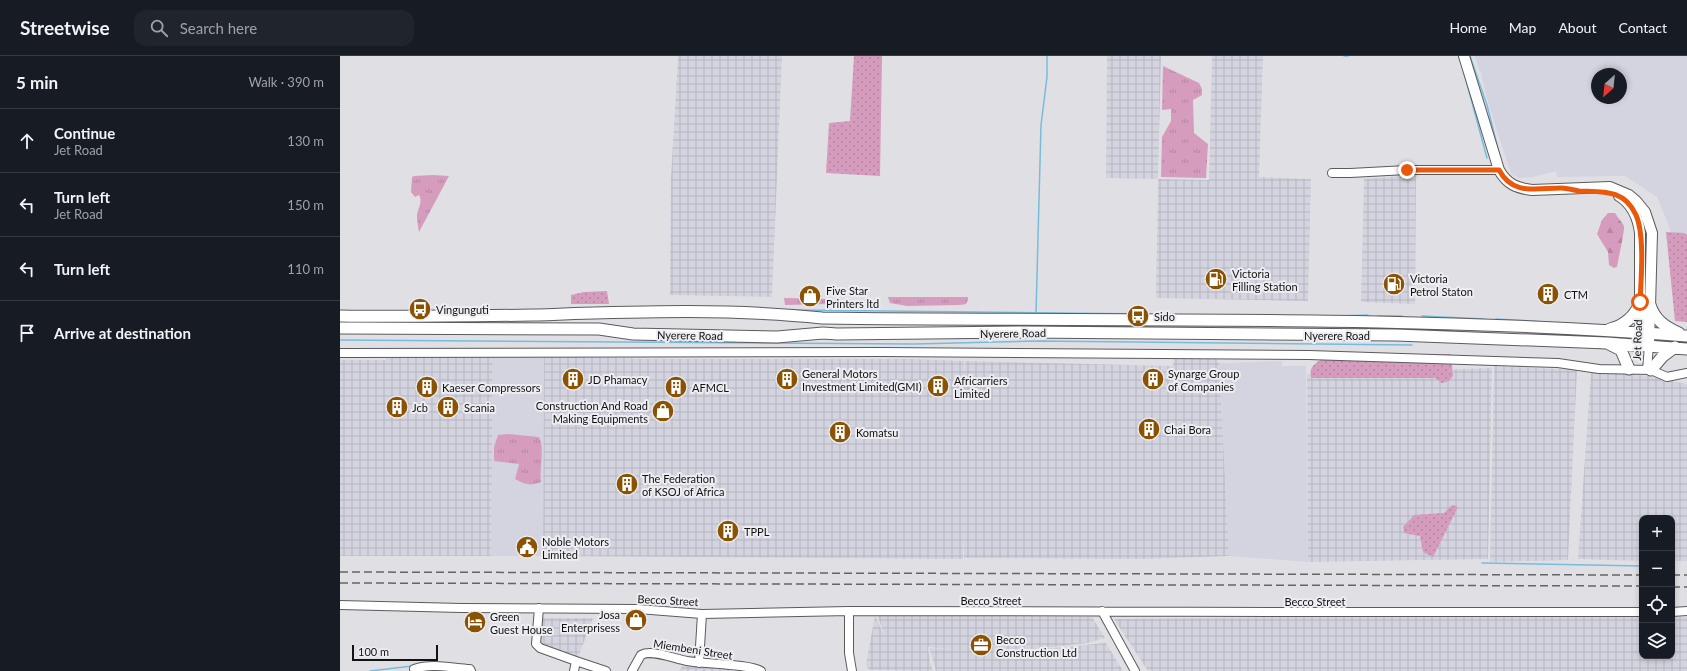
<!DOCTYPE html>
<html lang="en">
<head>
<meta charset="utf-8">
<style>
	:root { --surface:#171b24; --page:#20242c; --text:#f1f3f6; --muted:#9ea1a6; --line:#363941 }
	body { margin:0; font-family:Lato,sans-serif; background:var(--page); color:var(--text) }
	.controls { position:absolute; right:12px; bottom:12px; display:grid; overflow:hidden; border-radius:8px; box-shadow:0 2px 6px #0003 }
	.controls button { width:36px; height:36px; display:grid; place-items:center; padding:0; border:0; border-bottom:1px solid var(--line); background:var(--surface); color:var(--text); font:20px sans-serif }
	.compass { position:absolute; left:1251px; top:12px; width:36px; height:36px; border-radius:50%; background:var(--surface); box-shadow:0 2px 6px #0003; rotate:207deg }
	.scale { position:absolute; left:12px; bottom:10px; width:86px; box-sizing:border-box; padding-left:4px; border:2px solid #121213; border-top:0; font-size:11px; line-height:14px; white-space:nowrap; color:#121213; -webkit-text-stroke:3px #ededf2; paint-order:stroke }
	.stop { position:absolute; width:12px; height:12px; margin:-9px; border:3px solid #ea580c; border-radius:50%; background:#fff }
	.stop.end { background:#ea580c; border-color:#fff; box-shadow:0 1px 4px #0008 }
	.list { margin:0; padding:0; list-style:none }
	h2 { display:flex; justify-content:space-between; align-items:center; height:52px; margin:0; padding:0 16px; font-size:17px }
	h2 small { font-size:13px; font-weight:400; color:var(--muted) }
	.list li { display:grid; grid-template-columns:26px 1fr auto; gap:12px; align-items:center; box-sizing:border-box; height:64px; padding:0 16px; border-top:1px solid var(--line) }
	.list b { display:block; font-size:15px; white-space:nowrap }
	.list p { margin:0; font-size:13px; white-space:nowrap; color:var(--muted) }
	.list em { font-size:13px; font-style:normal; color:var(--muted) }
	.icon { flex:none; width:22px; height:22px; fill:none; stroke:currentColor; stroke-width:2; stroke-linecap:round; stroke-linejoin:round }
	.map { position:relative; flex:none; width:1347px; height:615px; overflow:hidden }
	header { display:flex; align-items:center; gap:24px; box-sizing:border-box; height:56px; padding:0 20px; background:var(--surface); border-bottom:1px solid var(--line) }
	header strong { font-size:19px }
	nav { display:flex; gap:22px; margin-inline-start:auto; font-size:14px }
	.search { width:280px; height:36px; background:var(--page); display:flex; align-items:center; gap:10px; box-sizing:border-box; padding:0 14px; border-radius:12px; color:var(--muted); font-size:15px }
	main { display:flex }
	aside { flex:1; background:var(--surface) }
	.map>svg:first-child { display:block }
</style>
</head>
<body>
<header>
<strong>Streetwise</strong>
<div class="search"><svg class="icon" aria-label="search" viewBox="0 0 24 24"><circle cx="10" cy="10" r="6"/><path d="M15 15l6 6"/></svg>Search here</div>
<nav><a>Home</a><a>Map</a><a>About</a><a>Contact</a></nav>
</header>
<main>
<aside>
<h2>5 min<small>Walk · 390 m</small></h2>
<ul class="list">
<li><svg class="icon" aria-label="ahead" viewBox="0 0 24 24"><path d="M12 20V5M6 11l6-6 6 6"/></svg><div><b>Continue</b><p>Jet Road</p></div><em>130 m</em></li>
<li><svg class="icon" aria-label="left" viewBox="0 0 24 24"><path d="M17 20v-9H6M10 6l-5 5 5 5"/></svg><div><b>Turn left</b><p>Jet Road</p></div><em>150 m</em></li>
<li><svg class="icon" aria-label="left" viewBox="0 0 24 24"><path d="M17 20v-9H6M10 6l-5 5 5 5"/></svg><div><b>Turn left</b></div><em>110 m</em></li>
<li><svg class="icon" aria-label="arrive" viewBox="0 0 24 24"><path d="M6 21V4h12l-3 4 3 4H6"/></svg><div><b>Arrive at destination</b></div></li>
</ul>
</aside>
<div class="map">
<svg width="1347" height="615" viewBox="0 0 1347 615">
	<defs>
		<pattern id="industrial-grid" width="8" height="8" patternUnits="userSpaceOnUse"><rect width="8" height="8" fill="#d4d4e0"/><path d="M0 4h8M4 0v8" fill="none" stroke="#b5b5bf"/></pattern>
		<pattern id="grass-tufts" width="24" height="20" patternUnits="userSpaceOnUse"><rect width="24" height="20" fill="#d59cbe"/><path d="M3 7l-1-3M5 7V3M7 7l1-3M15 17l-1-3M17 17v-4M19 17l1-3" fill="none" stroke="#b685a2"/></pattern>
		<pattern id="forest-firs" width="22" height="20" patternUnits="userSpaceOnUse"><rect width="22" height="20" fill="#d59cbe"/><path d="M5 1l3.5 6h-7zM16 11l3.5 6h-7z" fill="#b685a2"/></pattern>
		<pattern id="garden-dots" width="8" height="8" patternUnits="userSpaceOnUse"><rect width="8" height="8" fill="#d59cbe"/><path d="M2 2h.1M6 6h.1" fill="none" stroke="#b685a2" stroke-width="1.8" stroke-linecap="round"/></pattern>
	</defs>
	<rect width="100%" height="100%" fill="#e0e0e4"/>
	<path fill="#d4d4e0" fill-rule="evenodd" d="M 1135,0 L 1347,0 L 1347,261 L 1334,260 L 1336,193 L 1329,171 L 1317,141 L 1285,120 L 1217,121 L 1216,115 L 1193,121 L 1179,122 L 1171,118 L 1149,50 L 1142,23 L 1142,18 L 1139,14 ZM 1257,18 L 1281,18 L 1281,42 L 1257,42 Z
		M 153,299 L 204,300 L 203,500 L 151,500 Z
		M 942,305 L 942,310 L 966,310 L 968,506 L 889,500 L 879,307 Z"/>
	<path fill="url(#industrial-grid)" d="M 338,0 L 442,0 L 432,241 L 330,239 L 331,122 Z
		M 767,0 L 821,0 L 818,123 L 869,124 L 872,0 L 923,0 L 919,121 L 971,123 L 968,245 L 816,242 L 818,123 L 766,122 Z
		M 1076,119 L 1075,248 L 1021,246 L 1024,123 Z
		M 46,298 L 153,299 L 151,500 L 0,500 L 0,304 L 46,304 Z
		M 876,299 L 877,306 L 879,307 L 889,500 L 806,503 L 624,502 L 624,475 L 623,503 L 203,500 L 204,300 L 309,303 L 573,303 L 624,305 L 625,321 L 625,305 L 833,310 L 834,300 Z
		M 1154,310 L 1237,314 L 1228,504 L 1150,506 Z
		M 1152,312 L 1148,503 L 968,506 L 967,318 Z
		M 1251,315 L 1308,320 L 1347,328 L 1347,505 L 1332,505 L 1332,462 L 1302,462 L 1302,505 L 1238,503 Z
		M 537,558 L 752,561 L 765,582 L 748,587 L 667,596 L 766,587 L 783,615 L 596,615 L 589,592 L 615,594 L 588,591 L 590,606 L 593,615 L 529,614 L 526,609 L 535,559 L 545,582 Z
		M 949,561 L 1302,561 L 1302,600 L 1332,600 L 1332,561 L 1347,561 L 1347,615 L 808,615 L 774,563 Z
		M 202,562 L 253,562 L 238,602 L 201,590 L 198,587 Z
		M 343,606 L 403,612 L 404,615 L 340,615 Z"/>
	<path fill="url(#grass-tufts)" d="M 823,10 L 859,27 L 862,33 L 862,39 L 853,44 L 854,77 L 868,88 L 866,122 L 821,121 L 822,81 L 831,65 L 831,53 L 822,54 Z
		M 93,119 L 109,120 L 79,176 C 78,171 77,164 77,159 C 78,151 83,147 79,139 L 75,141 L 71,136 L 72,121 L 74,120 Z
		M 548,241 L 628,241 L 628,244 L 626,248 L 620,249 L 567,250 L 550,247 Z
		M 444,242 L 488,243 L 488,248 L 445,249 Z
		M 169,378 L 199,381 C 205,392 199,412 201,426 C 191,430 185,429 175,423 L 179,408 L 154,405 L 154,391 L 158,379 Z"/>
	<path fill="url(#forest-firs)" d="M 1268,157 L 1275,157 C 1278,162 1282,166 1284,170 C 1285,174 1278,204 1277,211 L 1274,212 L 1269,209 L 1268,196 L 1257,178 L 1262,164 Z"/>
	<path fill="url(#garden-dots)" d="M 514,0 L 542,0 L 540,120 L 486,117 L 489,67 L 510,65 Z
		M 1326,176 L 1344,177 L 1347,179 L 1347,266 L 1335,265 Z
		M 267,235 L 269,248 L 231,248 L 231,239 L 244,236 Z
		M 1111,298 L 1113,320 L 1109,325 L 1102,327 L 1095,322 L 971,322 C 969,310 974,309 983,302 Z
		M 1112,449 L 1118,451 L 1093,501 L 1083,496 L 1080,480 L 1064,477 L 1063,471 L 1074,459 L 1104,457 Z"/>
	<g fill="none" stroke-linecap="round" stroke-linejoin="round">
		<path stroke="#77bcde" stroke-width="1.5" d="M 1004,0 L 1008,0
			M 1130,0 L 1147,49 L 1161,105
			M 1123,13 L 1147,102
			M 456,254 L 806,258
			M 696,257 L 701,69 L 707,21 L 707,0
			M 1000,260 L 1028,259
			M 1038,260 L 1062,260
			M 1082,260 L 1144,263
			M 1156,263 L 1206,266
			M 0,284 L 574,288 L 699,285 L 1072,289
			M 1142,507 L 1302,510
			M 30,615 L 72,610"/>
		<g stroke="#5b5b5f" stroke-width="10">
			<path id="minor" d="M 992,117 L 1010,117 L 1067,114 L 1159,114
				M 0,297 L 542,296 L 969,299 L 1218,307 L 1259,313 L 1311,314 L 1327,321 L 1347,317
				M 1307,314 L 1309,289
				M 0,549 L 121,552 L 298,553 L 362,558 L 509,555 L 968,556 L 1302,556
				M 199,552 L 196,588 L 200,592 L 236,605 L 234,615
				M 509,555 L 509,597 L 512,615
				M 762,555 L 795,615
				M 1332,556 L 1347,555
				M 236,605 L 266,615
				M 359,607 L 362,558
				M 74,613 C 92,607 112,612 130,613 L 131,615
				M 292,615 L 301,599 C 312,593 335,603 347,605 C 363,608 410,608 421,615"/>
		</g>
		<g stroke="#5b5b5f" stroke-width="12">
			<path id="major" d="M 1124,0 L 1159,114 C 1167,128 1176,132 1192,134 L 1270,131 L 1289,139 L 1296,145 L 1305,156 L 1312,177 L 1309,289
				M 1279,140 C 1292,148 1298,161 1300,177 L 1300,284"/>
		</g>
		<g stroke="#5b5b5f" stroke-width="13">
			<path id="highway" d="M 1310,249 C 1315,264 1325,271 1339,277
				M 0,260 C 65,261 129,260 194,259 C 290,256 386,252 482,262 C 770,266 1059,258 1347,280
				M 0,272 L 259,273 L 293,278 L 437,281 L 483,277 L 497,278 L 682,276 L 1056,279 L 1267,287 L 1347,293
				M 1270,273 C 1284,270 1295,260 1300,247
				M 1269,288 L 1281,294 L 1289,313
				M 1311,314 L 1323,300 L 1335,291"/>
		</g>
		<use href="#minor" stroke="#fff" stroke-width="8"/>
		<use href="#major" stroke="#fff" stroke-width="10"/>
		<use href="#highway" stroke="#fff" stroke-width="11"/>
		<path stroke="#646466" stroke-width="1.5" stroke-dasharray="8 4" stroke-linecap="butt" d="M 0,516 L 1302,519
			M 1332,519 L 1347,519
			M 0,527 L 1302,530
			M 1332,531 L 1347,531"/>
	</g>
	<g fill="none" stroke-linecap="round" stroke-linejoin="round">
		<path stroke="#ea580c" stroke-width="5" d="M 1067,114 L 1159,114 C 1173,140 1196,132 1221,132 C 1227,132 1233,134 1239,135 C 1263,136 1284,133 1296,159 C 1305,179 1301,224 1300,246"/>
	</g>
	<defs>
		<g id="fuel-disc" transform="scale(1.15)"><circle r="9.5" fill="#8a5304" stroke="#ededf2"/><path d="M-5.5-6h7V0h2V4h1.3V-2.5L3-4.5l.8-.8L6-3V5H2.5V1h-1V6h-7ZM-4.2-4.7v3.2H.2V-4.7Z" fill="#fff"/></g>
		<g id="building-disc" transform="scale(1.15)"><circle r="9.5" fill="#8a5304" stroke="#ededf2"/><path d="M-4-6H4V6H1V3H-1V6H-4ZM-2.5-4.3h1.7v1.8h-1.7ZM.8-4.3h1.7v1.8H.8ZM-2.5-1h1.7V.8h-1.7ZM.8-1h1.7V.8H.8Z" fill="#fff"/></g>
		<g id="shop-disc" transform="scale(1.15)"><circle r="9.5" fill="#8a5304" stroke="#ededf2"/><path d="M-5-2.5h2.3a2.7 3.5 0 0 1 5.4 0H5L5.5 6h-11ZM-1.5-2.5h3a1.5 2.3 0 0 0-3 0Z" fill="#fff"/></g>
		<g id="bus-disc" transform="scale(1.15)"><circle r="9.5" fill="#8a5304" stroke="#ededf2"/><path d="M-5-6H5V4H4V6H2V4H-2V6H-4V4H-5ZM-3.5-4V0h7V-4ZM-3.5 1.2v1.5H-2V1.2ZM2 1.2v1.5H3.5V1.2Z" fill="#fff"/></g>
		<g id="civic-disc" transform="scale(1.15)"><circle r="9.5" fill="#8a5304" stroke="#ededf2"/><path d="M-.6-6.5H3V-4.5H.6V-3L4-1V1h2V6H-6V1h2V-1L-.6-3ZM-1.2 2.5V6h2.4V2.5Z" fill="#fff"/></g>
		<g id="hotel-disc" transform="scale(1.15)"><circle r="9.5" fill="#8a5304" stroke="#ededf2"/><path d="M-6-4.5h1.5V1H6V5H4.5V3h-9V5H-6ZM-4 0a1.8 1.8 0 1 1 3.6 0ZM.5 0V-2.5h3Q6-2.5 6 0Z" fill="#fff"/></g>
		<g id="office-disc" transform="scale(1.15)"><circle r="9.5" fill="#8a5304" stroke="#ededf2"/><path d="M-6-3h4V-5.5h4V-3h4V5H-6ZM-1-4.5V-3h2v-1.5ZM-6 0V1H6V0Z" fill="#fff"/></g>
	</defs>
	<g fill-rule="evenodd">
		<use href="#fuel-disc" x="876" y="223"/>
		<use href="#fuel-disc" x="1054" y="228"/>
		<use href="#building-disc" x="1208" y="238"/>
		<use href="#shop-disc" x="470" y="240"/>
		<use href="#bus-disc" x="80" y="253"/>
		<use href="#bus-disc" x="798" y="260"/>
		<use href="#building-disc" x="233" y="323"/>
		<use href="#building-disc" x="447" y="323"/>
		<use href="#building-disc" x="813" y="323"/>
		<use href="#building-disc" x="598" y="330"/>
		<use href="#building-disc" x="87" y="331"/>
		<use href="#building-disc" x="336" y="331"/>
		<use href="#building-disc" x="57" y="351"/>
		<use href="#building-disc" x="108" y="351"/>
		<use href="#shop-disc" x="323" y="355"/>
		<use href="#building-disc" x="809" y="373"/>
		<use href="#building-disc" x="500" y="376"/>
		<use href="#building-disc" x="287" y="428"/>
		<use href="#building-disc" x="388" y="475"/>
		<use href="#civic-disc" x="187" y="491"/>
		<use href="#shop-disc" x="296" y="564"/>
		<use href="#hotel-disc" x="135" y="566"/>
		<use href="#office-disc" x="641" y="589"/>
	</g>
	<g text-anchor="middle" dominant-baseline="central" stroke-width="4" stroke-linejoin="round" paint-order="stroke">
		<g font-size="11" fill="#121213" stroke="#ededf2" text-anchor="start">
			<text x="892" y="217">Victoria<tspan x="892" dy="13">Filling Station</tspan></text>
			<text x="1070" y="222">Victoria<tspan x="1070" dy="13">Petrol Staton</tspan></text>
			<text x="486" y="234">Five Star<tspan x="486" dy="13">Printers ltd</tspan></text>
			<text x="1224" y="238">CTM</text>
			<text x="96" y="253">Vingunguti</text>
			<text x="814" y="260">Sido</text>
			<text x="462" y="317">General Motors<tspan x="462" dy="13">Investment Limited(GMI)</tspan></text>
			<text x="828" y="317">Synarge Group<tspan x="828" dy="13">of Companies</tspan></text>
			<text x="248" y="323">JD Phamacy</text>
			<text x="614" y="324">Africarriers<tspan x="614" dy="13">Limited</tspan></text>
			<text x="102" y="331">Kaeser Compressors</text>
			<text x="352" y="331">AFMCL</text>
			<text x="308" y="349" text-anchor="end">Construction And Road<tspan x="308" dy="13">Making Equipments</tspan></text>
			<text x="72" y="351">Jcb</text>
			<text x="124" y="351">Scania</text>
			<text x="824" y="373">Chai Bora</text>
			<text x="516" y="376">Komatsu</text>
			<text x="302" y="422">The Federation<tspan x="302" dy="13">of KSOJ of Africa</tspan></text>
			<text x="404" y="475">TPPL</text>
			<text x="202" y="485">Noble Motors<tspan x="202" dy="13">Limited</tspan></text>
			<text x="280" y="558" text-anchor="end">Josa<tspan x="280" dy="13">Enterprisess</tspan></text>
			<text x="150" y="560">Green<tspan x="150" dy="13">Guest House</tspan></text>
			<text x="656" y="583">Becco<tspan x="656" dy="13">Construction Ltd</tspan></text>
		</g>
		<g font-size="11" fill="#121213" stroke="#ededf2">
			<text transform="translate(673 277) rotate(-1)">Nyerere Road</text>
			<text transform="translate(350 279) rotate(1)">Nyerere Road</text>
			<text x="997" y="279">Nyerere Road</text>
			<text transform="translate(1297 284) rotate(-88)">Jet Road</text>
			<text transform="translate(328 544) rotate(3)">Becco Street</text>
			<text x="651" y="544">Becco Street</text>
			<text x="975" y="545">Becco Street</text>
			<text transform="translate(353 593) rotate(9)">Miembeni Street</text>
		</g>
	</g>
</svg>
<div class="controls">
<button>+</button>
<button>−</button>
<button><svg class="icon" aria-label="locate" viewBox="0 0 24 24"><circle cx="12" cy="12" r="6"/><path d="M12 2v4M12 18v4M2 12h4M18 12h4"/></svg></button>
<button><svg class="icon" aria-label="layers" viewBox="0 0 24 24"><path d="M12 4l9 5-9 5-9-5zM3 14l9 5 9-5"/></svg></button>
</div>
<svg class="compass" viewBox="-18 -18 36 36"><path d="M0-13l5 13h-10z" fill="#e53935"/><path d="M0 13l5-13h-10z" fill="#9ea1a6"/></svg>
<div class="scale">100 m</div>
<div class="stop" style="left:1300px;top:246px"></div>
<div class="stop end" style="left:1067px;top:114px"></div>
</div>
</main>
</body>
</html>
